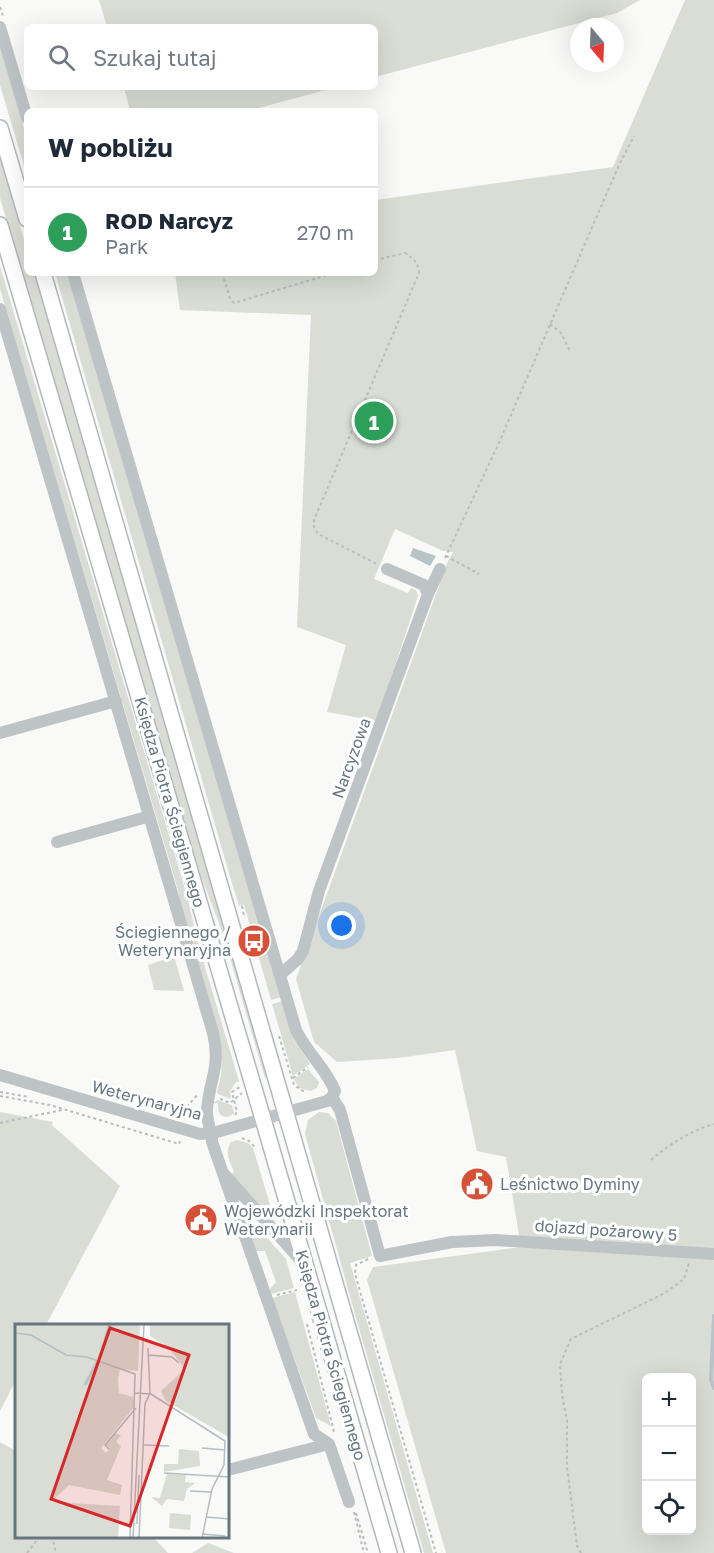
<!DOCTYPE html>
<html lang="pl">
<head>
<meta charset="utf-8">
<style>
	:root { --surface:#fff; --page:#f2f2f3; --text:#1f2937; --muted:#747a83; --line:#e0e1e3; --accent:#d75138 }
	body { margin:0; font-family:"Golos Text",sans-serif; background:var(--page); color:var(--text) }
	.controls { position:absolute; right:18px; bottom:18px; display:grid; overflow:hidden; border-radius:9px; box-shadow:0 6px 24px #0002 }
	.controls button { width:54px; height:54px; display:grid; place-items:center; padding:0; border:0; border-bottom:2px solid var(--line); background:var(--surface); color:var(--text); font:30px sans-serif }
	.compass { position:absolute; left:570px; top:18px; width:54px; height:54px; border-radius:50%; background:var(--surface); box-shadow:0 6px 24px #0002; rotate:161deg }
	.you { position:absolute; left:342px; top:926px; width:21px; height:21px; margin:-15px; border:4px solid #fff; border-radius:50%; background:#1a73e8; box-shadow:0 0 0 9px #1a73e833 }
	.badge { display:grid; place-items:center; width:39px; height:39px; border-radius:50%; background:var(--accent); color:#fff; font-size:20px; font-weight:700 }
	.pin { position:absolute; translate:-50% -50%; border:3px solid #fff; box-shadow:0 2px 6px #0006 }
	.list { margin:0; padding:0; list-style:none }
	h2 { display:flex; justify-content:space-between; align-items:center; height:78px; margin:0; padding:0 24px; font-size:26px }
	h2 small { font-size:20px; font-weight:400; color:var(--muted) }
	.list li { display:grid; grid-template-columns:39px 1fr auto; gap:18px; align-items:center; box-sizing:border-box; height:90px; padding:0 24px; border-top:2px solid var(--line) }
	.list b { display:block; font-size:22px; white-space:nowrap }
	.list p { margin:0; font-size:20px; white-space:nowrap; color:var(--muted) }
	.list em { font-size:20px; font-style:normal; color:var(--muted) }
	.icon { flex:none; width:33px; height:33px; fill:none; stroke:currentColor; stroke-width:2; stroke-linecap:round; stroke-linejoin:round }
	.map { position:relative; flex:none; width:714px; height:1553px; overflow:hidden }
	.search { position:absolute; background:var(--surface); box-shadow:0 6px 24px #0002; left:24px; top:24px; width:354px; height:66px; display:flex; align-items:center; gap:15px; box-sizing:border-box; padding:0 21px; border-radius:9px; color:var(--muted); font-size:22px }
	.panel { position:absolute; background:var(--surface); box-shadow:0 6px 24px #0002; left:24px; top:108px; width:354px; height:168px; border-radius:9px }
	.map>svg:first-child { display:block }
</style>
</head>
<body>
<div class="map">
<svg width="714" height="1553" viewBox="0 0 714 1553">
	<rect width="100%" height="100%" fill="#f9f9f7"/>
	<path fill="#d9ddd6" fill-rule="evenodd" d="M 99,0 L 640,0 L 617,13 L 375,77 L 375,27 L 107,27 Z
		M 685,0 L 714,0 L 714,1553 L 446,1553 L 367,1280 L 373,1267 L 521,1247 L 506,1157 L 477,1151 L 455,1050 L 398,1058 L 337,1062 L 314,1042 L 296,979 L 448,561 L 453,552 L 443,551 L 395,529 L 374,579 L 408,593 L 411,588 L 416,590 L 418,596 L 377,721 L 327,712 L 346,645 L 297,627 L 311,315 L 180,310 L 175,273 L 375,273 L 375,200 L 613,167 ZM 646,1378 L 692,1378 L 692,1530 L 646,1530 Z
		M 0,48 L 27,138 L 27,176 L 0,85 Z
		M 124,87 L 337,87 L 247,111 L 130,111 Z
		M 0,157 L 27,250 L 27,273 L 34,273 L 267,1077 L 265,1078 L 223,934 L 201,876 L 188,835 L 0,198 Z
		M 0,266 L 187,896 L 199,947 L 239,1081 L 235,1083 L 230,1092 L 231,1099 L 218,1094 L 217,1092 L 221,1076 L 222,1055 L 181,910 L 178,890 L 0,289 Z
		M 55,273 L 67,273 L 282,997 L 271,1000 L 244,905 L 239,906 L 231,880 Z
		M 174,956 L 184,991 L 154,990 L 148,965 Z
		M 283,1001 L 294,1040 L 310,1064 L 293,1076 L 272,1004 Z
		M 308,1069 L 319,1082 L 317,1088 L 311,1091 L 299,1088 L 294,1079 Z
		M 217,1100 L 232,1105 L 234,1114 L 227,1117 C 218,1116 218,1111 218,1103 L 214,1103 Z
		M 0,1112 L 53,1122 L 52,1125 L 120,1186 L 46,1325 L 16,1325 L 16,1380 L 0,1411 Z
		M 319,1112 L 328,1113 L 336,1121 L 372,1256 L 350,1263 L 433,1553 L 424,1553 L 356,1318 L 305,1134 L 308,1120 Z
		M 237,1140 L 248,1143 L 253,1148 L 274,1218 L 272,1220 L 231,1174 L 234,1172 C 230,1162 224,1152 231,1142 Z
		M 240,1208 L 286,1259 L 294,1288 L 271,1294 L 270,1289 L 276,1282 L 265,1251 L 256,1251 Z
		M 295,1292 L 331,1426 L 316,1418 L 272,1298 Z
		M 0,1442 L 16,1451 L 16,1536 L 153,1537 L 168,1553 L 0,1553 Z
		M 208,1543 L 234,1553 L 192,1553 Z"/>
	<path fill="#b7c4c7" d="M 413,548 L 436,556 L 430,566 L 410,556 Z"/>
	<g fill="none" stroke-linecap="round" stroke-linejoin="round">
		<path stroke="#b7c4c7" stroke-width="4" d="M 714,1316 L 711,1380 L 714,1388"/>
		<g stroke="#b2b8bb" stroke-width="18">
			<path id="major" d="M 0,128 L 27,219
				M 0,225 L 263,1119 L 389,1553
				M 43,273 L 413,1553"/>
		</g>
		<path stroke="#b9bdbf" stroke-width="2" stroke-dasharray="3 3" stroke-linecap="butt" d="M 0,7 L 3,16
			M 375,260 L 405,253 C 414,259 418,262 419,273 L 314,520 L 314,527 L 318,534 L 377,564
			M 222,273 L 230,298 L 234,303 L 334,273
			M 550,324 L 561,333 L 570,351
			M 446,556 L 479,574
			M 445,558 L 498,445 L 619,165 L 634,136
			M 242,906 L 244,915
			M 279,1036 L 294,1085 L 306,1093
			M 293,1078 L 308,1067
			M 0,1092 L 29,1097
			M 0,1096 L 50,1105 L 179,1144 L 180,1141
			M 220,1099 L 230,1103 L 242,1093
			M 235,1115 L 237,1112 L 232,1092 L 240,1087
			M 179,1116 L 197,1095
			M 0,1123 L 62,1110
			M 242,1138 L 249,1141 L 256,1148
			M 651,1160 C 670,1144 690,1131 714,1124
			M 368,1259 L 356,1265 L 355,1274 L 436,1553
			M 277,1295 L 297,1290
			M 307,1324 L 334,1432
			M 354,1512 L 364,1553
			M 356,1513 L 368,1553
			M 52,1536 L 56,1553
			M 27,1553 L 40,1536
			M 581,1553 L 577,1546 L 567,1467 L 567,1421 L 562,1394 L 560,1364 L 571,1339 L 665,1293 L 684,1279 L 689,1263"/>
		<path stroke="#bec3c6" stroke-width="12" d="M 0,27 L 27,118
			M 73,273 L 296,1030 C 306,1052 326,1068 335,1091 L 332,1097 L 340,1110 L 380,1256 L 452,1242 L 496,1240 L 714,1254
			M 0,309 L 213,1033 C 221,1066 210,1078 207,1109 C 206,1121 212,1130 212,1142 L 314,1434 L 329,1444 L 349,1502
			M 428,594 L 440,569
			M 0,733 L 116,701
			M 57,842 L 143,818
			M 280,975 L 298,959 L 303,951 L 319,891 L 428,594 L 424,585 L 387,569
			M 0,1075 L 200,1134 L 213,1133 L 327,1101 L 332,1097
			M 224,1174 L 304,1264
			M 228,1470 L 329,1444"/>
		<use href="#major" stroke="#fff" stroke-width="15"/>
	</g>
	<defs>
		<g id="bus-disc" transform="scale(1.725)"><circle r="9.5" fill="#d75138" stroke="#fff"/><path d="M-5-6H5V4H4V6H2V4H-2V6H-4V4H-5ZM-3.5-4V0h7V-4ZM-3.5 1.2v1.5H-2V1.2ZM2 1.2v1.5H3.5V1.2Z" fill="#fff"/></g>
		<g id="civic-disc" transform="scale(1.725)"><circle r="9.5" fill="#d75138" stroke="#fff"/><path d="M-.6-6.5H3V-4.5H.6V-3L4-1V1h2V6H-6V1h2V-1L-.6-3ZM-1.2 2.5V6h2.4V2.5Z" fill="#fff"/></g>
	</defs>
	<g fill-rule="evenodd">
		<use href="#bus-disc" x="254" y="941"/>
		<use href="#civic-disc" x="477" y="1184"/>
		<use href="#civic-disc" x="201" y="1220"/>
	</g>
	<g text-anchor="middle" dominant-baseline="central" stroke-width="6" stroke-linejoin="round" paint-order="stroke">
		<g font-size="16" fill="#66767f" stroke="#fff">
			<text transform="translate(351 758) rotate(-70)">Narcyzowa</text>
			<text transform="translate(170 802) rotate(74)">Księdza Piotra Ściegiennego</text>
			<text transform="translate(147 1100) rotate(15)">Weterynaryjna</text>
			<text transform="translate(606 1230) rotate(4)">dojazd pożarowy 5</text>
			<text transform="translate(331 1355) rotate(74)">Księdza Piotra Ściegiennego</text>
		</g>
		<g font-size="16" fill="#66767f" stroke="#fff" text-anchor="start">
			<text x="231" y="932" text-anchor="end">Ściegiennego /<tspan x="231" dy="18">Weterynaryjna</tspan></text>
			<text x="500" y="1184">Leśnictwo Dyminy</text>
			<text x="224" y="1211">Wojewódzki Inspektorat<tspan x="224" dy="18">Weterynarii</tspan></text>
		</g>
	</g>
	<g transform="translate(15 1324)">
		<rect width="214" height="214" fill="#f9f9f7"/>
		<path d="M 0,0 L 125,0 L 123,47 L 105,45 L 103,55 L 104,69 L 118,73 L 119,83 L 86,124 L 91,129 L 95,124 L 91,121 L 100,109 L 106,111 L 101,118 L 106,122 L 92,156 L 107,161 L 105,171 L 54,161 L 36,178 L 105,182 L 103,214 L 0,214 ZM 135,0 L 214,0 L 214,117 L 212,112 L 151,77 L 146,67 L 170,45 L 154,24 L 135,12 ZM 164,125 L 184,127 L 185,142 L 149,148 L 149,140 L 163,140 ZM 152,150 L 171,151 L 170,158 L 180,159 L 172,165 L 169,177 L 152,175 L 147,182 L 136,173 L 145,174 ZM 155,189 L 176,191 L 175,206 L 154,204 Z" fill="#d9ddd6"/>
		<path fill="none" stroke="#b7c4c7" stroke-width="3" d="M 84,35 L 95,0M 70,61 L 82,38"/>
		<path fill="none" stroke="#b5bdc0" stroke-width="1.5" d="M 0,9 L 16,11 L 51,31 L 72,33 L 120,50 L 115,214M 133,31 L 157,33 L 164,39M 120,69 L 136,70 L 210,117 L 209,141 L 197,165 L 187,214M 129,121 L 154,122M 187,124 L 210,126M 94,125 L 90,121 L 121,84M 149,149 L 215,153M 175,167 L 196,168M 191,193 L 215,195M 122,200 L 124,151M 187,210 L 210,212M 118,214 L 129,0M 124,214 L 130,80 L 135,69 L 133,24"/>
		<path fill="#d62828" fill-opacity="0.15" stroke="#d62828" stroke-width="3" d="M 95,4 L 174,31 L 115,202 L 36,175 Z"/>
		<rect width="214" height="214" fill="none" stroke="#66767f" stroke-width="3"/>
	</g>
</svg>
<div class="controls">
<button>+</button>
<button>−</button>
<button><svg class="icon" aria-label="locate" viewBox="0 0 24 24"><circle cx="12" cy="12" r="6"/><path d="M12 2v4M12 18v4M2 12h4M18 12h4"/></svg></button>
</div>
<svg class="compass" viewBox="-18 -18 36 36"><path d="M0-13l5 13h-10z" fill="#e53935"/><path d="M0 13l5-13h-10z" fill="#747a83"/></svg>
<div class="you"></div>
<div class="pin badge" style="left:374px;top:421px;background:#2e9e5b">1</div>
<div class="search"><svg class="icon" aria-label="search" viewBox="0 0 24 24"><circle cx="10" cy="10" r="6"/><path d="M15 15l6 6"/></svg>Szukaj tutaj</div>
<section class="panel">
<h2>W pobliżu<small></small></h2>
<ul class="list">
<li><span class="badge" style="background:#2e9e5b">1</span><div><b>ROD Narcyz</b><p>Park</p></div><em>270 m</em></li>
</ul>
</section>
</div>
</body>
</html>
